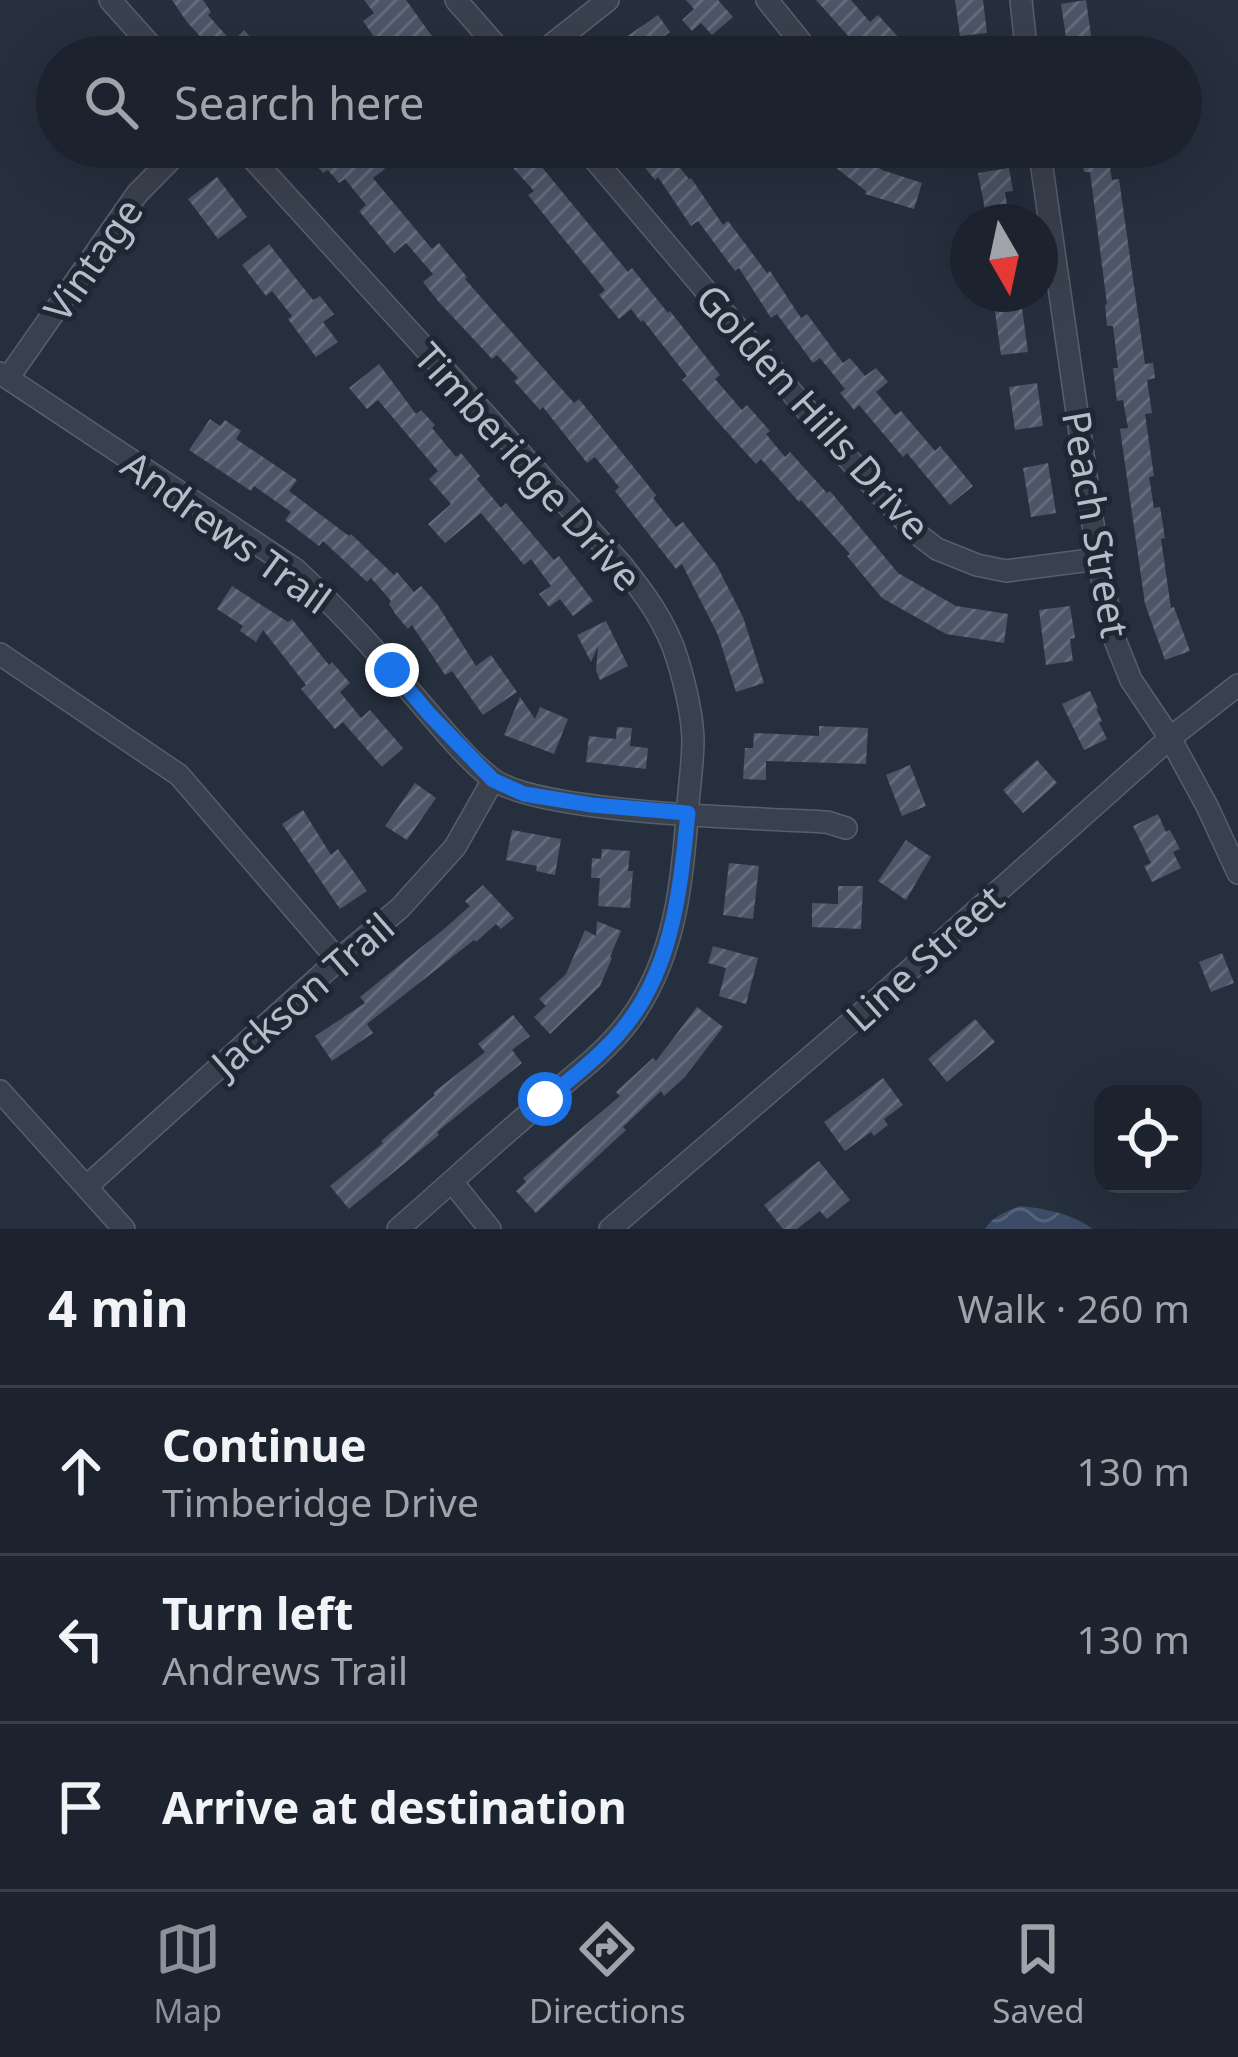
<!DOCTYPE html>
<html lang="en">
<head>
<meta charset="utf-8">
<style>
	:root { --surface:#1c232e; --page:#252b36; --text:#f1f3f6; --muted:#a0a4aa; --line:#3a404a; --accent:#8c9099 }
	body { margin:0; font-family:"Noto Sans",sans-serif; background:var(--page); color:var(--text) }
	.controls { position:absolute; right:36px; bottom:36px; display:grid; overflow:hidden; border-radius:24px; box-shadow:0 12px 48px #0002 }
	.controls button { width:108px; height:108px; display:grid; place-items:center; padding:0; border:0; border-bottom:3px solid var(--line); background:var(--surface); color:var(--text); font:60px sans-serif }
	.compass { position:absolute; left:950px; top:204px; width:108px; height:108px; border-radius:50%; background:var(--surface); box-shadow:0 12px 48px #0002; rotate:171deg }
	.stop { position:absolute; width:36px; height:36px; margin:-27px; border:9px solid #1a73e8; border-radius:50%; background:#fff }
	.stop.end { background:#1a73e8; border-color:#fff; box-shadow:0 3px 12px #0008 }
	.list { margin:0; padding:0; list-style:none }
	h2 { display:flex; justify-content:space-between; align-items:center; height:156px; margin:0; padding:0 48px; font-size:51px }
	h2 small { font-size:39px; font-weight:400; color:var(--muted) }
	.list li { display:grid; grid-template-columns:78px 1fr auto; gap:36px; align-items:center; box-sizing:border-box; height:168px; padding:0 48px; border-top:3px solid var(--line) }
	.list b { display:block; font-size:45px; white-space:nowrap }
	.list p { margin:0; font-size:39px; white-space:nowrap; color:var(--muted) }
	.list em { font-size:39px; font-style:normal; color:var(--muted) }
	.icon { flex:none; width:66px; height:66px; fill:none; stroke:currentColor; stroke-width:2; stroke-linecap:round; stroke-linejoin:round }
	.map { position:relative; flex:none; width:1238px; height:1229px; overflow:hidden }
	.search { position:absolute; background:var(--surface); box-shadow:0 12px 48px #0002; left:36px; right:36px; top:36px; height:132px; display:flex; align-items:center; gap:30px; box-sizing:border-box; padding:0 42px; border-radius:66px; color:var(--muted); font-size:45px }
	.sheet { height:660px; background:var(--surface) }
	nav { display:flex; justify-content:space-around; align-items:center; box-sizing:border-box; height:168px; border-top:3px solid var(--line); background:var(--surface); font-size:33px; color:var(--muted) }
	nav a { display:grid; justify-items:center; gap:6px }
	nav .on { color:var(--accent) }
	.map>svg:first-child { display:block }
</style>
</head>
<body>
<div class="map">
<svg width="1238" height="1229" viewBox="0 0 1238 1229">
	<defs>
		<pattern id="water-waves" width="16" height="10" patternUnits="userSpaceOnUse" patternTransform="scale(3)"><rect width="16" height="10" fill="#3c4c67"/><path d="M0 5q4-4 8 0t8 0" fill="none" stroke="#56647b"/></pattern>
		<pattern id="building-hatch" width="6" height="6" patternUnits="userSpaceOnUse" patternTransform="scale(3)"><rect width="6" height="6" fill="#4c5667"/><path d="M-1 1l2-2M0 6l6-6M5 7l2-2" fill="none" stroke="#646c7b"/></pattern>
	</defs>
	<rect width="100%" height="100%" fill="#262f3e"/>
	<path fill="url(#water-waves)" d="M 1020,1206 C 1046,1209 1071,1213 1093,1229 L 985,1229 C 993,1216 1006,1212 1020,1206 Z"/>
	<path fill="url(#building-hatch)" d="M 172,0 L 203,0 L 211,12 L 208,15 L 232,42 L 244,30 L 268,57 L 215,57 L 217,55 L 187,22 Z
		M 364,0 L 406,0 L 447,57 L 388,57 L 363,21 L 374,13 Z
		M 686,0 L 718,0 L 733,17 L 712,35 L 701,23 L 692,31 L 682,20 L 694,9 Z
		M 816,0 L 851,0 L 870,22 L 878,15 L 901,40 L 894,46 L 905,57 L 867,57 Z
		M 955,0 L 983,0 L 987,33 L 960,36 Z
		M 1086,0 L 1094,57 L 1069,57 L 1061,4 Z
		M 658,15 L 670,32 L 658,41 L 670,57 L 626,57 L 616,44 Z
		M 321,147 L 343,147 L 361,164 L 374,154 L 385,169 L 373,178 L 432,249 L 439,243 L 467,277 L 465,279 L 574,403 L 579,399 L 656,495 L 653,498 L 676,527 L 683,522 L 689,530 L 717,566 L 743,617 L 764,683 L 736,692 L 718,635 L 682,564 L 676,569 L 615,491 L 619,487 L 595,457 L 587,463 L 543,407 L 540,410 L 514,381 L 518,378 L 497,355 L 492,359 L 438,301 L 423,282 L 433,274 L 406,243 L 394,253 L 359,211 L 366,205 L 345,179 L 339,183 L 328,170 L 323,173 L 309,156 Z
		M 494,147 L 529,147 L 544,163 L 541,166 L 628,272 L 632,268 L 668,313 L 670,311 L 720,375 L 715,379 L 742,410 L 747,405 L 770,431 L 766,434 L 785,457 L 790,452 L 827,493 L 830,491 L 898,573 L 956,606 L 1008,614 L 1004,643 L 946,634 L 882,598 L 847,556 L 850,554 L 801,500 L 799,502 L 761,459 L 756,464 L 717,421 L 682,380 L 687,376 L 643,320 L 641,322 L 631,309 L 619,319 L 599,295 L 605,290 L 528,195 L 534,191 Z
		M 628,147 L 663,147 L 689,179 L 691,178 L 723,225 L 728,221 L 767,273 L 770,271 L 801,318 L 807,314 L 843,363 L 850,358 L 865,376 L 876,368 L 888,382 L 876,392 L 895,415 L 901,411 L 935,451 L 940,446 L 973,486 L 950,505 L 907,453 L 903,457 L 859,405 L 854,410 L 840,393 L 845,389 L 820,358 L 813,363 L 777,314 L 771,318 L 739,268 L 735,271 L 698,221 L 691,226 L 658,177 L 655,180 Z
		M 809,147 L 852,147 L 882,170 L 922,183 L 914,209 L 865,194 L 866,191 Z
		M 1080,147 L 1107,147 L 1112,180 L 1119,179 L 1145,364 L 1153,363 L 1155,378 L 1147,380 L 1152,413 L 1145,414 L 1154,476 L 1149,477 L 1154,508 L 1160,507 L 1165,538 L 1161,539 L 1171,608 L 1174,607 L 1190,651 L 1165,660 L 1145,604 L 1120,429 L 1128,428 L 1123,400 L 1117,401 L 1113,368 L 1118,368 L 1113,326 L 1107,326 L 1105,305 L 1107,304 L 1090,172 L 1084,172 Z
		M 1009,168 L 1013,191 L 1005,192 L 1008,211 L 986,215 L 978,173 Z
		M 217,177 L 247,217 L 218,239 L 188,199 Z
		M 269,244 L 313,300 L 320,296 L 334,314 L 323,322 L 338,342 L 316,357 L 288,319 L 292,316 L 272,291 L 266,296 L 242,265 Z
		M 1021,301 L 1028,352 L 1001,355 L 994,305 Z
		M 379,364 L 416,414 L 421,410 L 435,425 L 432,428 L 456,457 L 461,453 L 480,476 L 477,479 L 501,508 L 506,503 L 554,560 L 559,556 L 593,601 L 573,616 L 560,599 L 549,607 L 539,594 L 551,586 L 531,559 L 524,565 L 481,513 L 445,543 L 428,524 L 451,504 L 429,479 L 438,471 L 378,400 L 367,409 L 349,388 Z
		M 1037,383 L 1043,426 L 1015,430 L 1009,387 Z
		M 210,419 L 220,426 L 225,420 L 241,431 L 236,439 L 297,480 L 289,491 L 349,536 L 351,534 L 394,575 L 397,572 L 414,592 L 421,586 L 437,604 L 476,666 L 491,655 L 517,692 L 483,715 L 452,671 L 445,675 L 412,625 L 408,629 L 396,615 L 389,604 L 391,601 L 371,578 L 367,582 L 323,541 L 319,546 L 285,520 L 291,512 L 254,486 L 251,491 L 189,450 Z
		M 1048,463 L 1056,513 L 1031,517 L 1023,468 Z
		M 232,586 L 288,622 L 292,619 L 329,665 L 332,662 L 350,683 L 340,692 L 361,718 L 370,710 L 403,748 L 382,767 L 343,722 L 335,729 L 301,689 L 306,685 L 263,630 L 256,642 L 240,631 L 243,626 L 217,609 Z
		M 1070,606 L 1075,638 L 1070,639 L 1073,661 L 1046,665 L 1039,610 Z
		M 606,621 L 628,666 L 600,680 L 596,671 L 598,646 L 591,662 L 577,635 Z
		M 1090,691 L 1098,708 L 1096,709 L 1102,721 L 1099,723 L 1107,739 L 1084,750 L 1062,704 Z
		M 520,697 L 535,719 L 540,707 L 568,719 L 554,754 L 504,735 Z
		M 819,726 L 868,728 L 866,764 L 766,761 L 766,780 L 743,779 L 745,748 L 753,748 L 754,733 L 819,736 Z
		M 617,727 L 632,728 L 630,746 L 648,748 L 646,769 L 586,762 L 589,736 L 616,739 Z
		M 1037,760 L 1057,783 L 1023,813 L 1003,790 Z
		M 910,765 L 926,806 L 902,816 L 886,775 Z
		M 415,783 L 436,798 L 407,840 L 385,826 Z
		M 303,810 L 331,855 L 338,849 L 367,891 L 340,909 L 282,824 Z
		M 1158,814 L 1166,832 L 1170,830 L 1180,849 L 1173,852 L 1181,868 L 1152,882 L 1144,866 L 1151,863 L 1133,826 Z
		M 512,830 L 561,839 L 555,875 L 536,871 L 537,866 L 506,860 Z
		M 906,840 L 931,857 L 906,900 L 878,881 Z
		M 602,849 L 630,851 L 628,871 L 633,871 L 630,908 L 598,906 L 600,878 L 591,878 L 592,858 L 601,859 Z
		M 729,863 L 759,866 L 753,919 L 723,915 Z
		M 483,885 L 514,918 L 501,929 L 496,924 L 476,942 L 474,940 L 423,980 L 367,1024 L 373,1033 L 332,1061 L 315,1036 L 365,1003 L 360,997 L 444,929 L 470,906 L 465,901 Z
		M 838,886 L 863,886 L 861,929 L 812,927 L 812,903 L 838,904 Z
		M 597,921 L 621,931 L 610,957 L 612,958 L 600,986 L 550,1034 L 534,1017 L 546,1006 L 539,999 L 566,974 L 585,930 L 596,936 Z
		M 713,946 L 758,958 L 746,1004 L 719,996 L 726,968 L 708,963 Z
		M 1222,953 L 1234,983 L 1211,992 L 1199,962 Z
		M 697,1007 L 723,1027 L 685,1077 L 664,1096 L 661,1091 L 623,1127 L 626,1130 L 536,1213 L 516,1191 L 526,1182 L 523,1178 L 620,1096 L 616,1092 L 653,1058 L 656,1061 Z
		M 513,1015 L 530,1036 L 512,1050 L 522,1063 L 437,1132 L 439,1135 L 349,1209 L 330,1186 L 383,1143 L 381,1141 L 435,1095 L 433,1093 L 485,1052 L 478,1044 Z
		M 975,1019 L 995,1042 L 947,1082 L 928,1059 Z
		M 883,1078 L 903,1105 L 884,1119 L 888,1125 L 874,1136 L 871,1132 L 845,1151 L 824,1122 Z
		M 819,1161 L 850,1200 L 827,1219 L 820,1211 L 797,1229 L 783,1229 L 764,1205 Z"/>
	<g fill="none" stroke-linecap="round" stroke-linejoin="round">
		<g stroke="#585f6c" stroke-width="24">
			<path id="minor" d="M 110,0 L 161,57
				M 456,0 L 506,57
				M 767,0 L 813,57
				M 1021,0 L 1027,57
				M 536,57 L 608,0
				M 242,147 L 621,564 C 644,593 666,622 677,658 C 685,684 692,712 693,739 C 693,760 690,782 688,803 C 683,878 676,958 629,1021 C 605,1053 573,1076 542,1102 C 493,1144 446,1187 398,1229
				M 584,147 L 844,454 L 916,533 L 937,549 L 977,565 L 1006,571 L 1098,559
				M 1039,147 L 1098,559 L 1115,640 L 1131,680 L 1170,738 L 1207,806 L 1238,873
				M 0,373 L 295,569 C 336,607 373,647 409,690 C 435,719 460,753 491,778 C 537,814 759,818 827,822 L 846,828
				M 8,378 L 137,194 L 183,147
				M 0,654 L 179,775 L 338,960
				M 0,1091 L 124,1229
				M 452,1182 L 490,1229
				M 87,1186 L 338,960 L 400,908 L 455,847 L 493,780
				M 610,1229 L 856,1018 L 1170,738 L 1238,685"/>
		</g>
		<use href="#minor" stroke="#3a414e" stroke-width="21"/>
	</g>
	<g fill="none" stroke-linecap="round" stroke-linejoin="round">
		<path stroke="#1a73e8" stroke-width="15" d="M 392,670 L 429,714 L 493,780 L 524,794 L 592,805 L 688,813 C 680,893 672,977 615,1038 C 594,1061 570,1080 545,1099"/>
	</g>
	<g text-anchor="middle" dominant-baseline="central" stroke-width="10" stroke-linejoin="round" paint-order="stroke">
		<g font-size="39" fill="#b6bdc9" stroke="#1f2634">
			<text transform="translate(92 259) rotate(-55)">Vintage</text>
			<text transform="translate(814 411) rotate(48)">Golden Hills Drive</text>
			<text transform="translate(529 466) rotate(48)">Timberidge Drive</text>
			<text transform="translate(1097 524) rotate(80)">Peach Street</text>
			<text transform="translate(227 531) rotate(36)">Andrews Trail</text>
			<text transform="translate(924 957) rotate(-42)">Line Street</text>
			<text transform="translate(302 994) rotate(-41)">Jackson Trail</text>
		</g>
	</g>
</svg>
<div class="controls">
<button><svg class="icon" aria-label="locate" viewBox="0 0 24 24"><circle cx="12" cy="12" r="6"/><path d="M12 2v4M12 18v4M2 12h4M18 12h4"/></svg></button>
</div>
<svg class="compass" viewBox="-18 -18 36 36"><path d="M0-13l5 13h-10z" fill="#e53935"/><path d="M0 13l5-13h-10z" fill="#a0a4aa"/></svg>
<div class="stop" style="left:545px;top:1099px"></div>
<div class="stop end" style="left:392px;top:670px"></div>
<div class="search"><svg class="icon" aria-label="search" viewBox="0 0 24 24"><circle cx="10" cy="10" r="6"/><path d="M15 15l6 6"/></svg>Search here</div>
</div>
<section class="sheet">
<h2>4 min<small>Walk · 260 m</small></h2>
<ul class="list">
<li><svg class="icon" aria-label="ahead" viewBox="0 0 24 24"><path d="M12 20V5M6 11l6-6 6 6"/></svg><div><b>Continue</b><p>Timberidge Drive</p></div><em>130 m</em></li>
<li><svg class="icon" aria-label="left" viewBox="0 0 24 24"><path d="M17 20v-9H6M10 6l-5 5 5 5"/></svg><div><b>Turn left</b><p>Andrews Trail</p></div><em>130 m</em></li>
<li><svg class="icon" aria-label="arrive" viewBox="0 0 24 24"><path d="M6 21V4h12l-3 4 3 4H6"/></svg><div><b>Arrive at destination</b></div></li>
</ul>
</section>
<nav>
<a class="on"><svg class="icon" aria-label="map" viewBox="0 0 24 24"><path d="M3 6l6-2 6 2 6-2v14l-6 2-6-2-6 2zM9 4v14M15 6v14"/></svg>Map</a>
<a><svg class="icon" aria-label="directions" viewBox="0 0 24 24"><path d="M12 3l9 9-9 9-9-9zM9 14v-3h6M13 9l2 2-2 2"/></svg>Directions</a>
<a><svg class="icon" aria-label="saved" viewBox="0 0 24 24"><path d="M7 4h10v16l-5-4-5 4z"/></svg>Saved</a>
</nav>
</body>
</html>
